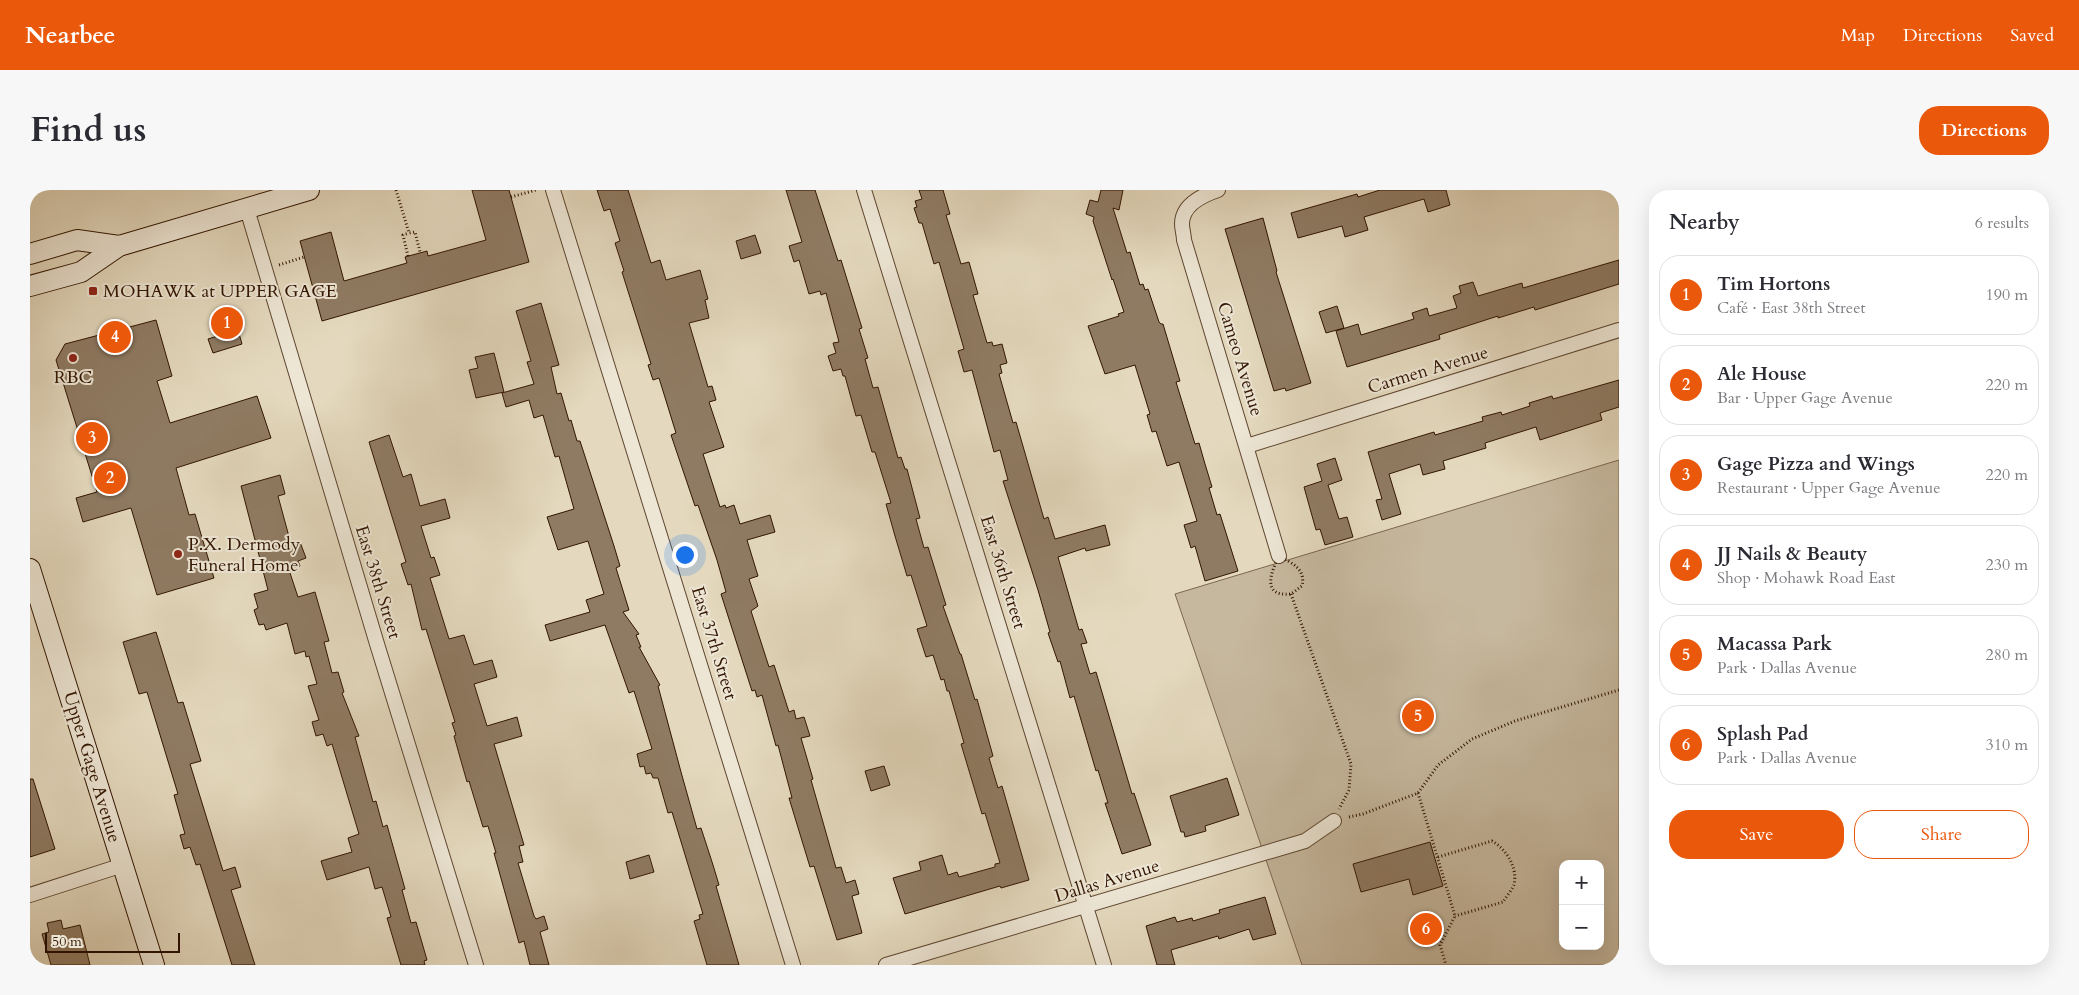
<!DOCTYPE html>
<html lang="en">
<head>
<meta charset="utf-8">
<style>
	:root { --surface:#fff; --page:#f7f7f7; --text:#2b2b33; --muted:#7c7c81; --line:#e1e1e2; --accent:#ea580c }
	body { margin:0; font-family:Cardo,serif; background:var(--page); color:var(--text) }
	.controls { position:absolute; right:15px; bottom:15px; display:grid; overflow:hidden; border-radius:10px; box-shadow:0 5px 20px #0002 }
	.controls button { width:45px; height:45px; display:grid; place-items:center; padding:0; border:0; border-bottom:1px solid var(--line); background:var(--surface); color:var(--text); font:25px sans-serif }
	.scale { position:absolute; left:15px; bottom:12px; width:135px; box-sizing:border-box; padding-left:5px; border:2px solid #321501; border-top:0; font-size:14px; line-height:18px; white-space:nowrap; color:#321501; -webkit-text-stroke:4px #ede6d5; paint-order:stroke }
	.you { position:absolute; left:654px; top:364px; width:18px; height:18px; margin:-12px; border:4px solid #fff; border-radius:50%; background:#1a73e8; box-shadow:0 0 0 8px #1a73e833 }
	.badge { display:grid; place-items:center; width:32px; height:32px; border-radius:50%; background:var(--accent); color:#fff; font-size:16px; font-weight:700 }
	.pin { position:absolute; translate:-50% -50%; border:2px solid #fff; box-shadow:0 1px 5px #0006 }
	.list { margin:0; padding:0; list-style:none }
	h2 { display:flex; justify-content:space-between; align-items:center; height:65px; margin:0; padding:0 20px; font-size:21px }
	h2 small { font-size:16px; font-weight:400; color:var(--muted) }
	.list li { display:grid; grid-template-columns:32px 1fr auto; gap:15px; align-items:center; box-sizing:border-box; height:80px; margin:0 10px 10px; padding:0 10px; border:1px solid var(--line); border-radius:20px }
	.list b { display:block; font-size:19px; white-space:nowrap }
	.list p { margin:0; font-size:16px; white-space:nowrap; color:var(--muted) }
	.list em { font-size:16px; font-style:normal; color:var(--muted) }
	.actions { display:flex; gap:10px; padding:15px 20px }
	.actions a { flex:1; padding:11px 0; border:1px solid var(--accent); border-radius:20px; text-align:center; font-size:18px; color:var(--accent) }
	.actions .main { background:var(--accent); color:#fff }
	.map { position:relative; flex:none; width:1589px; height:775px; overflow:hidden; border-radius:20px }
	header { display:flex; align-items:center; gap:30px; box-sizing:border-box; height:70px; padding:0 25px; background:var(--accent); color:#fff }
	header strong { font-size:24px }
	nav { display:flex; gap:28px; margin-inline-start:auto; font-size:18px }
	.intro { display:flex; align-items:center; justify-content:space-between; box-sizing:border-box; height:120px; padding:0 30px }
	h1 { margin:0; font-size:35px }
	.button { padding:12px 22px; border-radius:20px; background:var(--accent); color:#fff; font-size:18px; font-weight:700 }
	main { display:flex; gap:30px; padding:0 30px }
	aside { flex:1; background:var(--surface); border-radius:20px; box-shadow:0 5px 20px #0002 }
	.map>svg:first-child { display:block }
</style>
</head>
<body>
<header>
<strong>Nearbee</strong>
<nav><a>Map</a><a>Directions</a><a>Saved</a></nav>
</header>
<div class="intro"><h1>Find us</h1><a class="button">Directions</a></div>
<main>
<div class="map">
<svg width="1589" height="775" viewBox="0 0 1589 775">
	<rect width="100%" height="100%" fill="#e4d9be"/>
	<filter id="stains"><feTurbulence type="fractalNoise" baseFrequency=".004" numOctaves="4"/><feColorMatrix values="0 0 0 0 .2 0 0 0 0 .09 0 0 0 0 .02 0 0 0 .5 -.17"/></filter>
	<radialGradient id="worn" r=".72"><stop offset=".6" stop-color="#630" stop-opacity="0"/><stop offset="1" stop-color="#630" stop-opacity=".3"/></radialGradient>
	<path fill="#c6b89e" stroke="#7c6650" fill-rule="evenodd" d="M 1589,270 L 1589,775 L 1272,775 L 1145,404 ZM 1533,674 L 1570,674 L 1570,756 L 1533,756 Z"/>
	<path fill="#8f7b63" stroke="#321501" d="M 442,0 L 479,0 L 499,72 L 292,131 L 270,51 L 301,42 L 314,91 L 377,73 L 375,67 L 397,61 L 398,66 L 456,50 Z
		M 567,0 L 598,0 L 621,73 L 630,70 L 636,90 L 670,80 L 678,109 L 675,110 L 679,128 L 659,133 L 678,197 L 682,196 L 686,210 L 679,212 L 694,257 L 673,264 L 690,317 L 695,315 L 696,318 L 704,315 L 710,334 L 740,325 L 745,342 L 717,350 L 728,386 L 719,389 L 728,416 L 721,421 L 739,477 L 744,475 L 759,522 L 764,520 L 766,529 L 774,527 L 780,546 L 771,548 L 783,589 L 781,590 L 806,678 L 811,677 L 816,693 L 825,690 L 829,704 L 822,706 L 832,743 L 807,750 L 784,676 L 780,677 L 759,608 L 762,608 L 748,555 L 746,556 L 732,505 L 727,507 L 725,500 L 722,501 L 691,404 L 696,402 L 687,370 L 668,315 L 665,316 L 641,245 L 646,243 L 629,188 L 623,190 L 618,175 L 621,174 L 592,82 L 594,81 L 585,53 L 590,51 L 580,19 L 574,21 Z
		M 756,0 L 785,0 L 808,71 L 811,70 L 832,138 L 829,139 L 838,168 L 835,169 L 843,198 L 848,197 L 868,268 L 871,267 L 875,279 L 877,279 L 890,328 L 886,329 L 894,358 L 898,357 L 916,415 L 913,416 L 930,464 L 931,464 L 945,510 L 947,509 L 963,566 L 959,568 L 968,598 L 972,596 L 999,690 L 971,698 L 970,696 L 875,724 L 863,688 L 891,680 L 889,672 L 912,665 L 918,685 L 927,682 L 929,687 L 965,677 L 965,674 L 970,673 L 955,623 L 952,624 L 931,554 L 934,553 L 919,501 L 917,501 L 914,489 L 911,490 L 903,465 L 896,467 L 887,439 L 897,436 L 881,385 L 877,386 L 865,346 L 856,314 L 861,313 L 845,262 L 842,262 L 831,225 L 826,226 L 815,186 L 813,186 L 811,179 L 803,181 L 798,166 L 806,163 L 803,153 L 809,152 L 796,103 L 791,105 L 790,101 L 779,104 L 769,70 L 764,72 L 759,56 L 772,52 Z
		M 889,0 L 913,0 L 920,24 L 916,25 L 931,74 L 939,72 L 948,104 L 943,105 L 957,153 L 962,152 L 963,156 L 972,154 L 977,173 L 970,175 L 972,183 L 969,184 L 983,233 L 986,232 L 1014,329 L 1018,327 L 1025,349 L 1075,335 L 1080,355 L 1056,361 L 1055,358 L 1028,367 L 1049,440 L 1052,439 L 1057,453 L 1051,454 L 1060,484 L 1066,482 L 1102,604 L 1104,603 L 1121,655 L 1092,664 L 1075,613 L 1078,613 L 1068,580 L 1066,581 L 1044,506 L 1040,508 L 1030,471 L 1028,472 L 1018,443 L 1020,442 L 1008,400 L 973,291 L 978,290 L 970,260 L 964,262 L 942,180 L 934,182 L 928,161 L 934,159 L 909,72 L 904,74 L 892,33 L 889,33 L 884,18 L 887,17 L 885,11 L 892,9 Z
		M 1071,0 L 1093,0 L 1089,20 L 1083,18 L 1097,63 L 1100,62 L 1110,95 L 1113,94 L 1115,100 L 1118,99 L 1129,132 L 1131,134 L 1133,134 L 1150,191 L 1146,192 L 1165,254 L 1169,253 L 1175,274 L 1182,297 L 1179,298 L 1187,325 L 1190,324 L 1208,381 L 1175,391 L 1165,356 L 1161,358 L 1154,335 L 1167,331 L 1149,272 L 1137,276 L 1126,241 L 1122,242 L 1117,225 L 1120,224 L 1105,175 L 1075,184 L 1058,136 L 1089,126 L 1088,124 L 1094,122 L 1083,89 L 1082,90 L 1063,31 L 1064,27 L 1056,24 L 1060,10 L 1068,12 Z
		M 1350,0 L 1416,0 L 1420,15 L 1398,22 L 1394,9 L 1334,27 L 1338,40 L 1315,47 L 1312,36 L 1268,48 L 1261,23 L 1327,4 L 1328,7 Z
		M 1233,28 L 1247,81 L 1246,82 L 1281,193 L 1256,201 L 1255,198 L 1244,201 L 1195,39 Z
		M 725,45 L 731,63 L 711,69 L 706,51 Z
		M 1589,70 L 1589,94 L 1505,120 L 1504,117 L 1468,128 L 1468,126 L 1409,145 L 1410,149 L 1317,177 L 1306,141 L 1328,134 L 1331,145 L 1384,129 L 1382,123 L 1397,118 L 1399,126 L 1427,118 L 1423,106 L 1431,103 L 1429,96 L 1443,92 L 1448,106 L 1492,93 L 1493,98 Z
		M 511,113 L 529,175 L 521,177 L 527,204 L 531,203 L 539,231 L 541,230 L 547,251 L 550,251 L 584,356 L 590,376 L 586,378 L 599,420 L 593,422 L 609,444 L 606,445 L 611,457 L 609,457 L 630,495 L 628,496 L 651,582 L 667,639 L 671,638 L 683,675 L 689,695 L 686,696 L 709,775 L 677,775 L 664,731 L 670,729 L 669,725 L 673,724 L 642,622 L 638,623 L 628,588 L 623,588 L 621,583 L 616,584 L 614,576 L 610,577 L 607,564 L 622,559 L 604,501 L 599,503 L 575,435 L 520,451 L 515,435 L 560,422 L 556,410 L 574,404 L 558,351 L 528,360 L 517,327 L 544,319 L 529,266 L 525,267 L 513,225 L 504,228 L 499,210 L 476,217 L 472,203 L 504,194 L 497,172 L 501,171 L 486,121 Z
		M 201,116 L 212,154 L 183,163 L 178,149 L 191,145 L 184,121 Z
		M 1307,116 L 1314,138 L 1296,143 L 1289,122 Z
		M 126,130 L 142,186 L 127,191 L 140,233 L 227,206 L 241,248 L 146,278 L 159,325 L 165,324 L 184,388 L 127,405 L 101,318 L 53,332 L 46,308 L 67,302 L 26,170 L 35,154 Z
		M 464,163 L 474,202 L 446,208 L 439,180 L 448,178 L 445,167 Z
		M 1589,190 L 1589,217 L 1570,223 L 1572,230 L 1510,250 L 1506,237 L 1455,253 L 1456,258 L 1413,271 L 1415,279 L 1393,285 L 1390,274 L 1359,284 L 1371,324 L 1352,330 L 1346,310 L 1352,309 L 1338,262 L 1404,242 L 1405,245 L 1453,231 L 1452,227 L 1471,222 L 1472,225 L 1500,216 L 1499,213 L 1522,206 L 1523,209 Z
		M 359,245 L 373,287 L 381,284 L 390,316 L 415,309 L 420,328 L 391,336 L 401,368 L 404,367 L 410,385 L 400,388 L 419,449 L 434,445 L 444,475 L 462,470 L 467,487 L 444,494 L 457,536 L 487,527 L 492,546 L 464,554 L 494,655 L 489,656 L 493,672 L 488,673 L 504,726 L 506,729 L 514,726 L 518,739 L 510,742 L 519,775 L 500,775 L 494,751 L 489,753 L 464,663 L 466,663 L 458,636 L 453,637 L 439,591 L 437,592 L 424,546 L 426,545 L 422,533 L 425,532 L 396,439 L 392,440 L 381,394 L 378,395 L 371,374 L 376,372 L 339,252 Z
		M 1305,268 L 1312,290 L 1298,295 L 1309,329 L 1317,327 L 1323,347 L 1295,355 L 1290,339 L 1286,340 L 1274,297 L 1292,291 L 1287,274 Z
		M 250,285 L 255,304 L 248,306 L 261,354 L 270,352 L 276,368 L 268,371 L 270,376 L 259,380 L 268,407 L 285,402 L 299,451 L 294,452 L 302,483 L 308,482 L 314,502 L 312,503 L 329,546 L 325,547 L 343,612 L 346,611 L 353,637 L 357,635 L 375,699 L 372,700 L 381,733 L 386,732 L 397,770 L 394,771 L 395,775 L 371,775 L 357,728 L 361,727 L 352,697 L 345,699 L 339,677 L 297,690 L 291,671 L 322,662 L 318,648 L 329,644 L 302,554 L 297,556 L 293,544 L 286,546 L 282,532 L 289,530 L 278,496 L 287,494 L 279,466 L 276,467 L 275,461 L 265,464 L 257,433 L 236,440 L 234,434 L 229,435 L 224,420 L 228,418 L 224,404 L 238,400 L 211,296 Z
		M 126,442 L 148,513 L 153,512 L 171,571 L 160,574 L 193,681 L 205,677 L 211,697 L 201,700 L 225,775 L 202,775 L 170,674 L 166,675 L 160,657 L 154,659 L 150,645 L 155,644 L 144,605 L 148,604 L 117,502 L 109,504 L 93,452 Z
		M 854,576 L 860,595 L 841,601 L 835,581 Z
		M 1197,588 L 1209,625 L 1175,636 L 1176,641 L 1155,647 L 1154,642 L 1151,642 L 1140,606 Z
		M 0,589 L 3,589 L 25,659 L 0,667 Z
		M 1400,652 L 1413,696 L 1383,705 L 1379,689 L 1331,702 L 1323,674 Z
		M 619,665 L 624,682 L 600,689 L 596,672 Z
		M 1235,707 L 1246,744 L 1223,750 L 1219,739 L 1189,749 L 1188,746 L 1141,760 L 1145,775 L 1127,775 L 1116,736 L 1145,727 L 1147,732 L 1162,728 L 1163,731 L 1190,723 L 1189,720 Z
		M 31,730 L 33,739 L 50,735 L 60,775 L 21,775 L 12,744 L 19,742 L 17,733 Z"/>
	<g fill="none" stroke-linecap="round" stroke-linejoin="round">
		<g stroke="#5e4630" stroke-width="16">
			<path id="minor" d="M 523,0 L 763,775
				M 834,0 L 1074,775
				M 1188,0 C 1173,5 1152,15 1152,34 C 1152,39 1154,45 1154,50 L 1249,366
				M 217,19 L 347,454 L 446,775
				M 1217,256 L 1589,140
				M 0,705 L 93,675
				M 856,775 L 1275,651 L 1304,631"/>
		</g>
		<g stroke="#321501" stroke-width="22">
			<path id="secondary" d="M 0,64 L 47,50 L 89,56
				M 0,96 L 51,82 L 89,56 L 279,0
				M 0,379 L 124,775"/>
		</g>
		<path stroke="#321501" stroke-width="3" stroke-dasharray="1 2.5" stroke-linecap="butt" d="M 366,0 L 379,43 L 385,42 L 390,62
			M 481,7 L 506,0
			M 378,66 L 373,45 L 379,43
			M 249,75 L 274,67
			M 1249,366 C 1262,373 1276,379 1272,396 L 1261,404 C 1231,407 1241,382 1249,366 Z
			M 1261,404 L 1321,574 L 1319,600 L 1309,619
			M 1388,603 L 1425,726 L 1410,755 L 1416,775
			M 1319,627 L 1333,624 L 1388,603 L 1408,575 L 1442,549 L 1485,531 L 1589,500
			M 1408,667 L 1462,651 C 1476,659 1488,677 1484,695 C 1482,700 1476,707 1473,712 L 1425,726"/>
		<use href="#minor" stroke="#ede6d5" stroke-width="14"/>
		<use href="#secondary" stroke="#ede6d5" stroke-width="20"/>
	</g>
	<g fill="#8f2418" stroke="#ede6d5" stroke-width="2">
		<rect x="58" y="96" width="10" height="10" rx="2.5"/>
		<circle cx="43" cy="168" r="5"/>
		<circle cx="148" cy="364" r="5"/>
	</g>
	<g text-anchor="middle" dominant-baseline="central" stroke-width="4" stroke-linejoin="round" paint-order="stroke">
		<g font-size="18" fill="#321501" stroke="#ede6d5" text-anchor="start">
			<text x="73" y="101">MOHAWK at UPPER GAGE</text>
			<text x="43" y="187" text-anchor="middle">RBC</text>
			<text x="158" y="354">P.X. Dermody<tspan x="158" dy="21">Funeral Home</tspan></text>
		</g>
		<g font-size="18" fill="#321501" stroke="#ede6d5">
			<text transform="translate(1210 169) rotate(73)">Cameo Avenue</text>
			<text transform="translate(1398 180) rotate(-17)">Carmen Avenue</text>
			<text transform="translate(973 382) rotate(73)">East 36th Street</text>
			<text transform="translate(348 392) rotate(73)">East 38th Street</text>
			<text transform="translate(684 453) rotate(73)">East 37th Street</text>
			<text transform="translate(62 577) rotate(73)">Upper Gage Avenue</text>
			<text transform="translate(1077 691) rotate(-17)">Dallas Avenue</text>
		</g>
	</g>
	<rect width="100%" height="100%" filter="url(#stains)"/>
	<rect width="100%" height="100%" fill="url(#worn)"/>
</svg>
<div class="controls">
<button>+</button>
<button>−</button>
</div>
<div class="scale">50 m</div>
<div class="you"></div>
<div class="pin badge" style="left:197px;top:133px">1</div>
<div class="pin badge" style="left:80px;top:288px">2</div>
<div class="pin badge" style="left:62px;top:248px">3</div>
<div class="pin badge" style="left:85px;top:147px">4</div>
<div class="pin badge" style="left:1388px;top:526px">5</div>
<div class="pin badge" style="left:1396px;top:739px">6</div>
</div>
<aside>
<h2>Nearby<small>6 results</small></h2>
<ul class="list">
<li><span class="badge">1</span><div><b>Tim Hortons</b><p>Café · East 38th Street</p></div><em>190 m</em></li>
<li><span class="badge">2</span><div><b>Ale House</b><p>Bar · Upper Gage Avenue</p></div><em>220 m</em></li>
<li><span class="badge">3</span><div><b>Gage Pizza and Wings</b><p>Restaurant · Upper Gage Avenue</p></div><em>220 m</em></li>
<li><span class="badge">4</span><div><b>JJ Nails &amp; Beauty</b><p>Shop · Mohawk Road East</p></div><em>230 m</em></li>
<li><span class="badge">5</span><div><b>Macassa Park</b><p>Park · Dallas Avenue</p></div><em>280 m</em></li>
<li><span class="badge">6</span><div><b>Splash Pad</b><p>Park · Dallas Avenue</p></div><em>310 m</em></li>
</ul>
<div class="actions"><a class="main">Save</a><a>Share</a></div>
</aside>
</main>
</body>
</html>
